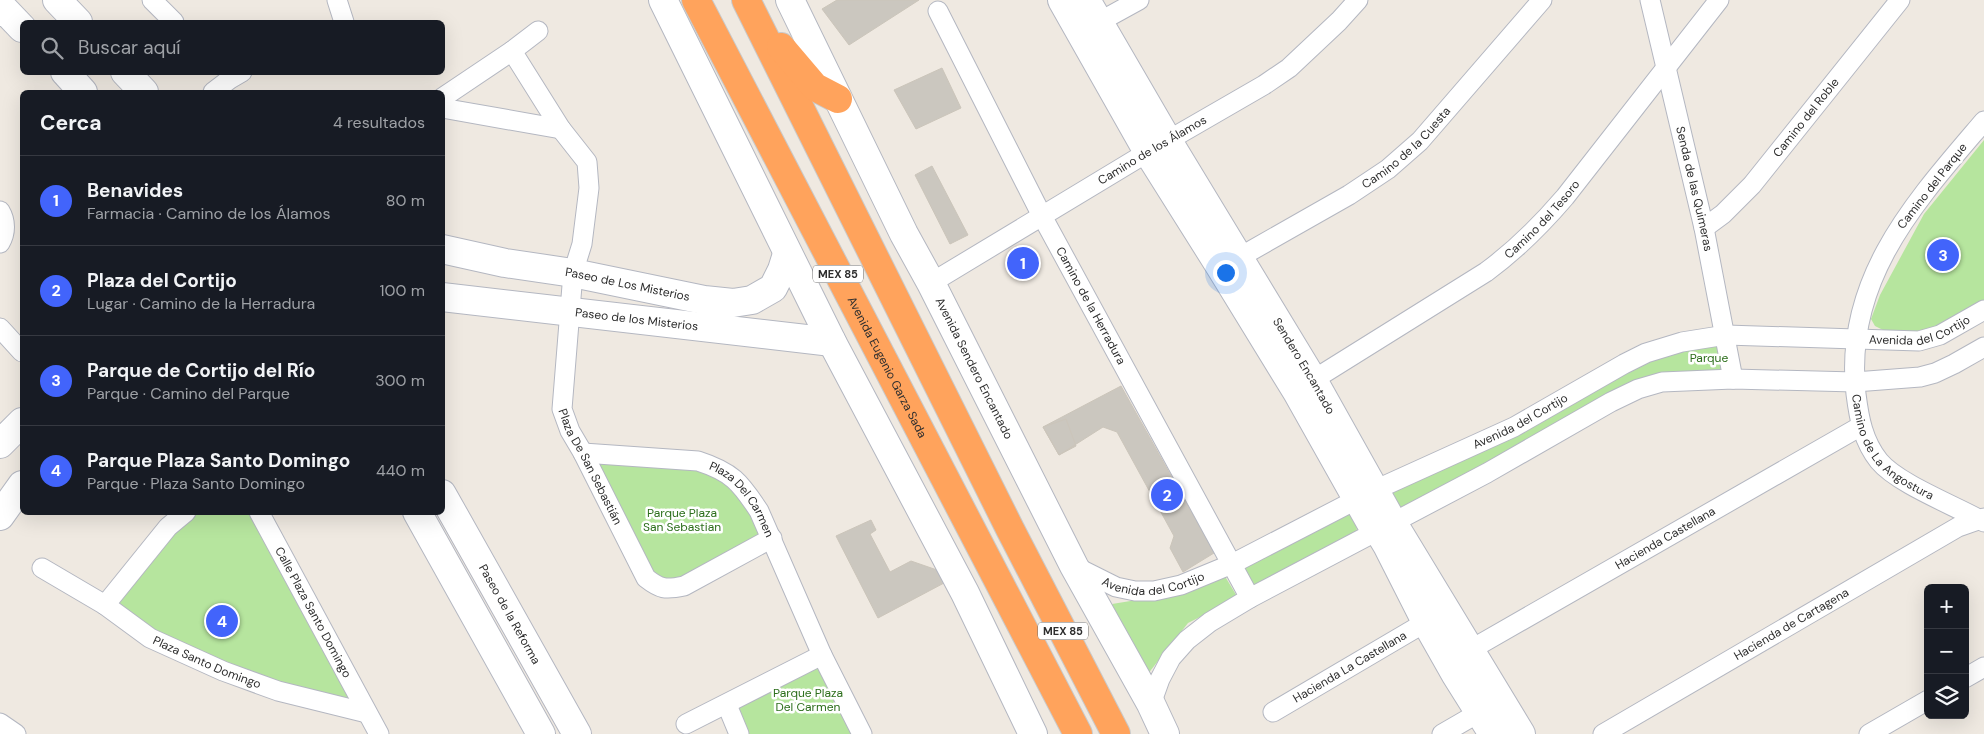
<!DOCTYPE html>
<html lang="es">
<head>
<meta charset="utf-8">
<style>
	:root { --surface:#171b24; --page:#20242c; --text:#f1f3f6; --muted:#9ea1a6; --line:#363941; --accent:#4264fb }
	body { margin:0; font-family:"DM Sans",sans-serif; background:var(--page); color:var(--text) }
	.controls { position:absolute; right:15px; bottom:15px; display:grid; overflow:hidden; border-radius:8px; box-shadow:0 5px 20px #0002 }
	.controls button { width:45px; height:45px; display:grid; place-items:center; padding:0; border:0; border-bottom:1px solid var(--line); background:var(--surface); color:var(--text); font:25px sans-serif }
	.you { position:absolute; left:1225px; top:272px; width:18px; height:18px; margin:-12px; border:4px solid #fff; border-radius:50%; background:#1a73e8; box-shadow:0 0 0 8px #1a73e833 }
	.badge { display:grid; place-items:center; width:32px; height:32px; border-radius:50%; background:var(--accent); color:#fff; font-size:16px; font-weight:700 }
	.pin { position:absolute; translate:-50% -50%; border:2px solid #fff; box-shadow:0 1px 5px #0006 }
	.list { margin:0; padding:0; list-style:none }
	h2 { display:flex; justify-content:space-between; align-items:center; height:65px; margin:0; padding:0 20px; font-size:21px }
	h2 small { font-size:16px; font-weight:400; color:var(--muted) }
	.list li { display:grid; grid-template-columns:32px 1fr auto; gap:15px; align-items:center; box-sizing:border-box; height:90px; padding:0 20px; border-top:1px solid var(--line) }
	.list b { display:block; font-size:19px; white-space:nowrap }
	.list p { margin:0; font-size:16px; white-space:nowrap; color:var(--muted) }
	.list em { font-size:16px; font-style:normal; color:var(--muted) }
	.icon { flex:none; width:28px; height:28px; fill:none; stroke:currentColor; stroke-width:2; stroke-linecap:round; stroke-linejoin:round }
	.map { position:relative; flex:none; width:1984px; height:734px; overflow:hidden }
	.search { position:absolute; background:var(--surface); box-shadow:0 5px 20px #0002; left:20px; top:20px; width:425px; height:55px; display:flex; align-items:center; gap:12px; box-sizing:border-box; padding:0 18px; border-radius:8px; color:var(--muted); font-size:19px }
	.panel { position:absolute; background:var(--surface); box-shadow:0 5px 20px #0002; left:20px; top:90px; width:425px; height:425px; border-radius:8px }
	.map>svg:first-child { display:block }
</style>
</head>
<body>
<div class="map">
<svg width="1984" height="734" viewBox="0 0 1984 734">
	<rect width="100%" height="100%" fill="#efe9e1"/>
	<path fill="#b6e59e" d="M 1984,140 L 1984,304 L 1930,330 L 1889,333 L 1875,326 L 1871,319 L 1880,295 L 1924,214 Z
		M 1719,342 L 1726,370 L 1680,375 L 1400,512 L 1384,491 L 1646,359 Z
		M 583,453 L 716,467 L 772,538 L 658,588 Z
		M 1356,506 L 1357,536 L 1254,588 L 1240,565 Z
		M 186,513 L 259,513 L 367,713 L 223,671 L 105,605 Z
		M 1223,573 L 1238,598 L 1188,623 L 1147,675 L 1112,604 L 1155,597 Z
		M 822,655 L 862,734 L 739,734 L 727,705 Z"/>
	<path fill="#cbc7bf" stroke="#cbc5ba" d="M 837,0 L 919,0 L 849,45 L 822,9 Z
		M 942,68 L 961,108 L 916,129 L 894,90 Z
		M 932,166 L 968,235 L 950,244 L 915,175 Z
		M 1121,386 L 1214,553 L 1183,572 L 1170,548 L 1174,536 L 1117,432 L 1103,427 L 1059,455 L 1043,427 Z
		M 1066,419 L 1076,446 L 1059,455 L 1043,427 Z
		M 871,520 L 876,530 L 870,534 L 890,572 L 911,561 L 937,570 L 944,583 L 878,618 L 836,536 Z"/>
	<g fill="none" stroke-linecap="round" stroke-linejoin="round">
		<g stroke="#b4b7c1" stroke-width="21">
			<g id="street">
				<path d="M 152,0 L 174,22"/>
				<path d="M 337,0 L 344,22"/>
				<path id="s1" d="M 1650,0 L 1704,228 L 1733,379"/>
				<path id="s2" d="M 938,11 L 1042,216 L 1250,598"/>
				<path d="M 1099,22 L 1139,0"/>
				<path d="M 512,51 L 538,31"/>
				<path d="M 213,92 L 230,79 L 242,72"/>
				<path id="s3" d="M 442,98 L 512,51 L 561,129 L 587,162 L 589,188 L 582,244 L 573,273 L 562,409 L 570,431 L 583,453 L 646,578 C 660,589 665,590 684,586 L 772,538"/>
				<path d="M 442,108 L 561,129"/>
				<path id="s4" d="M 1984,121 C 1916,201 1843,279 1856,394 C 1859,418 1863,441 1879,461 C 1898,484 1956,506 1984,522"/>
				<path d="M 0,211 C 6,221 6,233 0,243"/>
				<path id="s5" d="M 1704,228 L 1723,214 L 1752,185 L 1900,0"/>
				<path id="s6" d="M 1240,257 L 1349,195 L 1388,169 L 1420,141 L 1542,0"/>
				<path id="s7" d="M 931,283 L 1148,152 L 1264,85 L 1289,68 L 1339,21 L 1358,0"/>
				<path d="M 0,328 L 22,352"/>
				<path id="s8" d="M 1313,380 L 1486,272 C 1516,250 1541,225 1565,197 L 1719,0"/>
				<path id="s9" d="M 583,453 L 698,461 C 732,472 740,482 759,511 L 822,655 L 862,734"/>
				<path id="s10" d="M 259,512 L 379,734"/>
				<path id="s11" d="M 1074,566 L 1116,587 L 1135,591 L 1154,591 L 1181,585 L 1232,564 L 1375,490 L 1514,427 L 1624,364 L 1646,353 L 1682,342 L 1726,335 L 1919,341 L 1940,335 L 1984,310"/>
				<path id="s12" d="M 42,568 L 105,605 L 150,638 L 223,671 L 278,691 L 367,713"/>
				<path d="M 105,605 L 168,527 L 186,512"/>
				<path id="s13" d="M 1470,650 L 1861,426"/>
				<path d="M 1965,678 L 1984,667"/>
				<path d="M 1151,704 L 1160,679 L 1171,658 L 1187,640 L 1210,622 L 1250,598 L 1487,473 L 1611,402 L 1638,389 L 1662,382 L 1733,379 L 1855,382 L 1920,377 L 1935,373 L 1954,364 L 1984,347"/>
				<path d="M 727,705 L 739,734"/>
				<path id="s14" d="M 1273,712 L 1426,622"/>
				<path d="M 0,723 L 16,734"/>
				<path d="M 686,724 L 822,655"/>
				<path d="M 1442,734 L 1480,712"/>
				<path id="s15" d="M 1603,734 L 1958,527 L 1984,518"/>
				<path d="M 1869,734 L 1928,700"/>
			</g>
		</g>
		<g stroke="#b4b7c1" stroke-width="30">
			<g id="secondary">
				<path d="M 57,0 L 78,22"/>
				<path d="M 663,0 L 832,342 L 965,593 L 1033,734"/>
				<path id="s16" d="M 790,0 L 904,234 L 931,283 L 1074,566 L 1151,704 L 1165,734"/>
				<path d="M 1062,0 L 1148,152 L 1221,268 L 1297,392 L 1373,527 L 1378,530 L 1387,545 L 1426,622 L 1456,675 L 1493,734"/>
				<path id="s17" d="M 1086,0 L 1168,141 L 1313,380 L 1393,523 L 1521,734"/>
				<path d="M 0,5 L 22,28"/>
				<path d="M 65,72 L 83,92"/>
				<path d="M 125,72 L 144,92"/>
				<path id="s18" d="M 442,249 L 505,263 L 573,273 L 704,300 L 733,303 L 752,300 L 773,288 L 782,270 L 787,254"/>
				<path id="s19" d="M 442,297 L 832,342"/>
				<path d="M 0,444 L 22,422"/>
				<path id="s20" d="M 442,494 L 577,734"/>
				<path d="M 417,512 L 541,734"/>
				<path d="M 0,516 L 22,485"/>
			</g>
		</g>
		<g stroke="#c9c9c9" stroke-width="30">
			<g id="highway">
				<path id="s21" d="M 696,0 L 1078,734"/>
				<path d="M 746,0 L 1010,529 L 1116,734"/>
				<path d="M 781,47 L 815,87 L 838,99"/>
			</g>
		</g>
		<use href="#street" stroke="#fff" stroke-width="19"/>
		<use href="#secondary" stroke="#fff" stroke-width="28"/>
		<use href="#highway" stroke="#ffa35c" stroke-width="28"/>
	</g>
	<g text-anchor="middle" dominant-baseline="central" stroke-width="5" stroke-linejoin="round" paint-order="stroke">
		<g fill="#fff" stroke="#6d6d6d" stroke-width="1">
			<rect x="813" y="265.5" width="50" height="17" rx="4"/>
			<rect x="1038" y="622.5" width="50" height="17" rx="4"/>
		</g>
		<g font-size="11" font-weight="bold" fill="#2e2e2e">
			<text x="838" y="274">MEX 85</text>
			<text x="1063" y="631">MEX 85</text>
		</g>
		<g font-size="12" fill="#2e2e2e" stroke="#fff">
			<text stroke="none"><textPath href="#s5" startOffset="151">Camino del Roble</textPath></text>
			<text stroke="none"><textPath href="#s6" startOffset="200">Camino de la Cuesta</textPath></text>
			<text stroke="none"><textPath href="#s7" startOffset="258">Camino de los Álamos</textPath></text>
			<text transform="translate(1932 186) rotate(-52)">Camino del Parque</text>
			<text stroke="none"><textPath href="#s1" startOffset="194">Senda de las Quimeras</textPath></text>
			<text stroke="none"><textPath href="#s8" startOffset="281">Camino del Tesoro</textPath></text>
			<text stroke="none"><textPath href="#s18" startOffset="189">Paseo de Los Misterios</textPath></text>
			<text stroke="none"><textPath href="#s2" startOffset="332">Camino de la Herradura</textPath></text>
			<text stroke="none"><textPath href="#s19" startOffset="196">Paseo de los Misterios</textPath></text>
			<text stroke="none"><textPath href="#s11" startOffset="911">Avenida del Cortijo</textPath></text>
			<text stroke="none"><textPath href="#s17" startOffset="426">Sendero Encantado</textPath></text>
			<text stroke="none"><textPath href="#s21" startOffset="414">Avenida Eugenio Garza Sada</textPath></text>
			<text stroke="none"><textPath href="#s16" startOffset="412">Avenida Sendero Encantado</textPath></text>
			<text stroke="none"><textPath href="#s11" startOffset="490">Avenida del Cortijo</textPath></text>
			<text stroke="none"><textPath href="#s4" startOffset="380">Camino de La Angostura</textPath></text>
			<text stroke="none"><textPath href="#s3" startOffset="532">Plaza De San Sebastián</textPath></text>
			<text stroke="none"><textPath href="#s9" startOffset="176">Plaza Del Carmen</textPath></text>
			<text stroke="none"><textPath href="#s13" startOffset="225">Hacienda Castellana</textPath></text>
			<text stroke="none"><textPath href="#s11" startOffset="85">Avenida del Cortijo</textPath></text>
			<text stroke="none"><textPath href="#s10" startOffset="114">Calle Plaza Santo Domingo</textPath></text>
			<text stroke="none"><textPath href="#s20" startOffset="138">Paseo de la Reforma</textPath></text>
			<text stroke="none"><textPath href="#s15" startOffset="218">Hacienda de Cartagena</textPath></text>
			<text stroke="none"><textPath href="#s12" startOffset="191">Plaza Santo Domingo</textPath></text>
			<text stroke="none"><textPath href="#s14" startOffset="89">Hacienda La Castellana</textPath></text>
		</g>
		<g font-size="12" fill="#2c6e1b" stroke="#fff">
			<text x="1709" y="358">Parque</text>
			<text x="682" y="513">Parque Plaza<tspan x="682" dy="14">San Sebastian</tspan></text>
			<text x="808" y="693">Parque Plaza<tspan x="808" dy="14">Del Carmen</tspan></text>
		</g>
	</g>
</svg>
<div class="controls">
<button>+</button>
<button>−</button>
<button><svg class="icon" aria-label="layers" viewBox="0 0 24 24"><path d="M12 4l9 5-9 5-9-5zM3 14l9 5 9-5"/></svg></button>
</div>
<div class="you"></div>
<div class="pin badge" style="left:1023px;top:263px">1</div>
<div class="pin badge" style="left:1167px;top:495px">2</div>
<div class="pin badge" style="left:1943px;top:255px">3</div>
<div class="pin badge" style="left:222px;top:621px">4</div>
<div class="search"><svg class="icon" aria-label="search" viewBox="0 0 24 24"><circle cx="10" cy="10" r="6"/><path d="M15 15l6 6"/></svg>Buscar aquí</div>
<section class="panel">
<h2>Cerca<small>4 resultados</small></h2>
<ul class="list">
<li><span class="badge">1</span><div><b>Benavides</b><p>Farmacia · Camino de los Álamos</p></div><em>80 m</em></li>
<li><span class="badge">2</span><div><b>Plaza del Cortijo</b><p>Lugar · Camino de la Herradura</p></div><em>100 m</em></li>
<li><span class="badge">3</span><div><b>Parque de Cortijo del Río</b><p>Parque · Camino del Parque</p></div><em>300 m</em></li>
<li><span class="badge">4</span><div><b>Parque Plaza Santo Domingo</b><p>Parque · Plaza Santo Domingo</p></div><em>440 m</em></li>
</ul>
</section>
</div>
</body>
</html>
